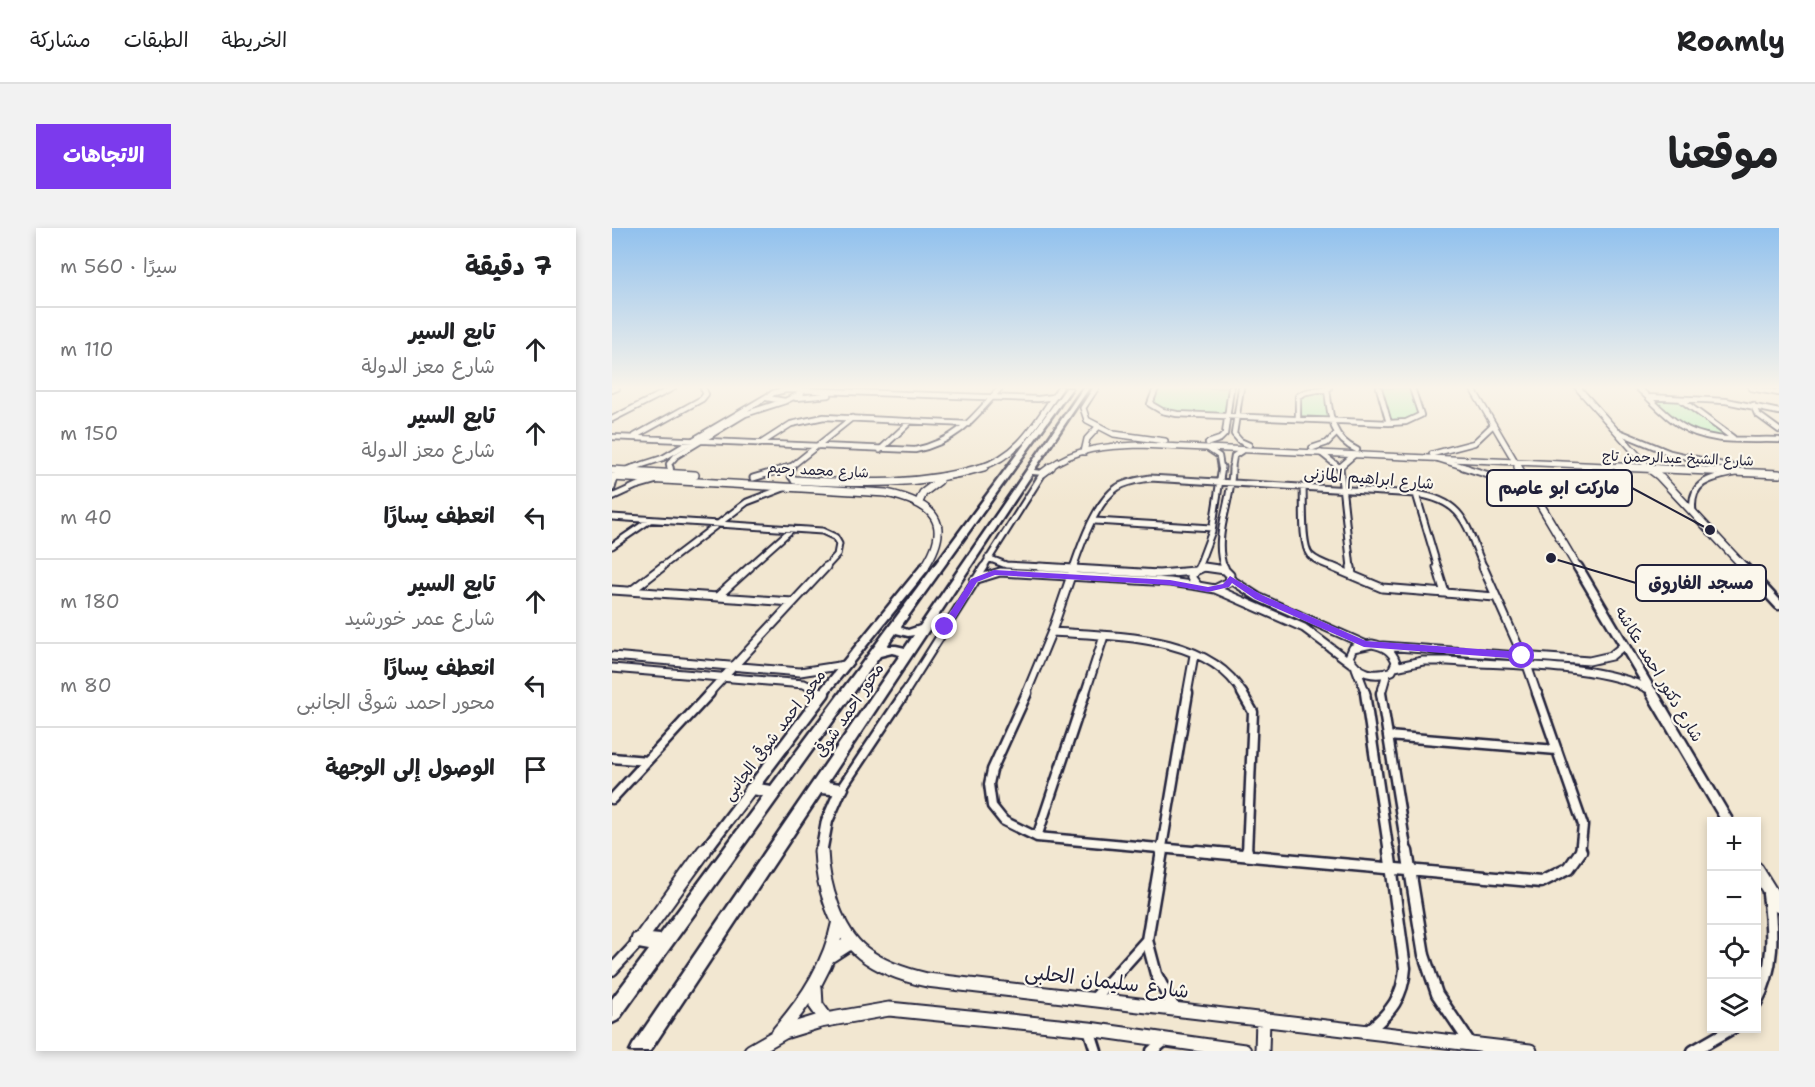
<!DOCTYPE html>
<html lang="ar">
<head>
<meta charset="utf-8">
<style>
	:root { --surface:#fff; --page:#f2f2f2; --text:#202124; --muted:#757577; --line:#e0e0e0; --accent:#7c3aed }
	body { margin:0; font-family:"Shantell Sans","Playpen Sans Arabic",sans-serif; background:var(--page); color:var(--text); direction:rtl }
	.controls { position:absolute; right:18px; bottom:18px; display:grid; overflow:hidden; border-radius:0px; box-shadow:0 3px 9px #0003 }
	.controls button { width:54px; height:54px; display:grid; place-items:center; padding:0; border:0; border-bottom:2px solid var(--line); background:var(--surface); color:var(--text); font:30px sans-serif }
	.stop { position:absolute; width:18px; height:18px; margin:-14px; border:4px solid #7c3aed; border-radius:50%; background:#fff }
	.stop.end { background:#7c3aed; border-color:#fff; box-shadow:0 2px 6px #0008 }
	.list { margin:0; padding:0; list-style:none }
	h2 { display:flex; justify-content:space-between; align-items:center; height:78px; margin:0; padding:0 24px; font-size:26px }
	h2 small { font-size:20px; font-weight:400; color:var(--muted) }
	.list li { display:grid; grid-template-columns:39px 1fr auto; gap:18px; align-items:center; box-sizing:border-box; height:84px; padding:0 24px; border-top:2px solid var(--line) }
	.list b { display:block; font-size:22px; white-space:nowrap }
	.list p { margin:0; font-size:20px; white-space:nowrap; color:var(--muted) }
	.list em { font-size:20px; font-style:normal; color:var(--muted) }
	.icon { flex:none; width:33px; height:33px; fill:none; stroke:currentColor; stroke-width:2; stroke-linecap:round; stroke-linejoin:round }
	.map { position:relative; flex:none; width:1167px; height:823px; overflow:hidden; direction:ltr; border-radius:0px }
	header { display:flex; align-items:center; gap:36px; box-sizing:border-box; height:84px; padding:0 30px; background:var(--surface); border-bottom:2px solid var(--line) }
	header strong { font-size:28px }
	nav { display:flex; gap:33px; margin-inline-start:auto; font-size:21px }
	.intro { display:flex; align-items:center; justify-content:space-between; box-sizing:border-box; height:144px; padding:0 36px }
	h1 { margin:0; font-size:42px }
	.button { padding:15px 27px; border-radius:0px; background:var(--accent); color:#fff; font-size:21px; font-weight:700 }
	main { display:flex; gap:36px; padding:0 36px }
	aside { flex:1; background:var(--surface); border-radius:0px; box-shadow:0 3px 9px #0003 }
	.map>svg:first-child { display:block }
</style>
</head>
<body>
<header>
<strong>Roamly</strong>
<nav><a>الخريطة</a><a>الطبقات</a><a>مشاركة</a></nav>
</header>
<div class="intro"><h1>موقعنا</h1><a class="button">الاتجاهات</a></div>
<main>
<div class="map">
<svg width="1167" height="823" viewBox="0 0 1167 823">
	<rect width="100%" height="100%" fill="#f2e7d1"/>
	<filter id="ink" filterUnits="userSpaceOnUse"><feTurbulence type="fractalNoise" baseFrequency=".0167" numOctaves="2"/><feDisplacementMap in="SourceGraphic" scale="12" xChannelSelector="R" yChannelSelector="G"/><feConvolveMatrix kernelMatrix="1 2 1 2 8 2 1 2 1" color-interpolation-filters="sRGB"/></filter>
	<g filter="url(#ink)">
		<path fill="#b2f0b7" stroke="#6a8979" stroke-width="1.5" d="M 544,160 L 619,160 L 616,188 L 557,184 L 538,176 Z
			M 715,160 L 720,193 L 686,191 L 686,168 Z
			M 767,160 L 800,160 L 808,181 L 806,190 L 777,195 Z
			M 1036,169 L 1067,170 L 1121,210 C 1076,205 1069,198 1036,169 Z"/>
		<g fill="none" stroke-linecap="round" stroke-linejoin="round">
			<g stroke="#22223b" stroke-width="8">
				<path id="minor-far4" d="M 544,160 L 538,176 L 550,183 L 565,186 L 777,195 L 794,194 L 809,187 L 800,160
					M 629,160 L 622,206 L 628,213 L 637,217
					M 715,160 C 718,186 718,210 745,222
					M 767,160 L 777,195
					M 1026,160 C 1040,172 1052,187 1068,197 C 1095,216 1135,211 1167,212
					M 1139,160 L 1167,165
					M 0,162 L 5,160
					M 173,162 L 185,162 L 190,165 L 173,173 L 155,170 L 161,165 Z
					M 185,162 L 426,171 L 442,169
					M 1036,169 L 1114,173 L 1167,184
					M 184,170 L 217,167
					M 1068,171 L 1121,210
					M 1141,177 L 1145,186 L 1167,202
					M 0,191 L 61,160
					M 686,191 L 686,168 L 694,164 L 717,160
					M 1007,204 L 1058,225 L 1124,240
					M 23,208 L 90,171 L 94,166 L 91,160
					M 0,209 L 303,222 C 345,213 361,191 388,160
					M 596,215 L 608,211 L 613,206 L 619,160
					M 148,216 L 179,196 L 212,189 L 356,196
					M 595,220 L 607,228 L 609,240
					M 700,220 L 715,215 L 723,207
					M 268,222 L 299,193
					M 709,225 L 728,240
					M 820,226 L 862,215 L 881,197
					M 827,231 L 856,240
					M 728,239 L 742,227
					M 20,240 L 51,230 L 156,168
					M 58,240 L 57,236 L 64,228 L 133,186 L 173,173
					M 173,240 L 180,238 L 240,190
					M 620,240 L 622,228 L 631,222"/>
			</g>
			<g stroke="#22223b" stroke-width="9">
				<path id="minor-far3" d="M 58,239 L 59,245
					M 180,239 L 179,248 L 182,252
					M 728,239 L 739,340
					M 851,239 L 883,249 L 926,273
					M 1118,239 L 1124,240
					M 15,242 L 25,239
					M 0,250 L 2,253 L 0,260
					M 141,250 L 178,239
					M 691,259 C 692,274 689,317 698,327 C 705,334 715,337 724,340
					M 804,266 L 826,340
					M 0,269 L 24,258 L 45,252
					M 1081,284 C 1077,254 1098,250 1122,245
					M 0,289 L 210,303 L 223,309 L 227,316 L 225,327 L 213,340
					M 483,293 L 600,300
					M 0,318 L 38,292
					M 376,330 L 394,337 L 453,340
					M 48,340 L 135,274 L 172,260
					M 136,340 L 180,301
					M 371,340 L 431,245
					M 461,340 C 469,317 484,273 506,259 C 516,253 527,252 538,250 L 804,266 C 854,273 854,299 872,340
					M 586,340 L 600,303 L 610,239
					M 589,340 L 602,340
					M 612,340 C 600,307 621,273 620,239"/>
			</g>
			<g stroke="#22223b" stroke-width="11">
				<path id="minor-far2" d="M 428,339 L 547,346 L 583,343
					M 592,339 L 613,342 L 618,347 L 617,354 L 603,361 L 586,358 L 579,349 L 583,343 Z
					M 612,339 L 613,342
					M 720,339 L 770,360 L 883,369
					M 739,339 L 740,347
					M 825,339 L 833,365
					M 871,339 L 916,440 L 925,466
					M 586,341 L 587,339
					M 618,351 L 646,369 L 752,416
					M 362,352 L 388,344 L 558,354 L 586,358
					M 603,361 L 692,400 L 739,435
					M 0,362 L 181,374
					M 19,363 L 50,339
					M 105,369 L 138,339
					M 440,404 C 500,408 597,406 631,466
					M 760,416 C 771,418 780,422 784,434 L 780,443 C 763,450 746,446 737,429 L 741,420 Z
					M 771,418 L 977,433 L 999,428 L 1011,418
					M 0,428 L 188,444 L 233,437
					M 783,439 L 811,433 L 836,433 C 898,438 982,435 1037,461
					M 0,440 L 192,456 L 212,466
					M 744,440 L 754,466
					M 96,466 L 214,339
					M 292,466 L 372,339
					M 414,466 L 440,403 L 462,339
					M 473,466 L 492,408
					M 575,466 L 582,427
					M 769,466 L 775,445"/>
			</g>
			<g stroke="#22223b" stroke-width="13">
				<path id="minor-far1" d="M 210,465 L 212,466
					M 415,465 L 380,542 L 377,556 L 380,578 L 392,593 L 425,609 L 602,625
					M 630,465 L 641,484 L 635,625
					M 753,465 L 777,625
					M 769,465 L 795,625
					M 925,465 L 971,597 L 968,625
					M 776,508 L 945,522
					M 0,530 L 35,533
					M 229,561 L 293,465
					M 0,571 L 98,465
					M 425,609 L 473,465
					M 549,625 L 576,465"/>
			</g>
			<g stroke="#22223b" stroke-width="15">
				<path id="minor" d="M 550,623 L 535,712 L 544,746 L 562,780
					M 585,623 L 929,654 L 957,640 L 969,623
					M 795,623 L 812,727 L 825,766 L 858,815
					M 635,627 L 635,623
					M 0,742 L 27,713
					M 482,771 L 535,712
					M 1144,775 C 1163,740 1161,705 1156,666
					M 477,801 L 484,823
					M 757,802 C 779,784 791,769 793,740 L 777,623
					M 540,823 L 552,813
					M 1081,823 L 1121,800"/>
			</g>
			<g stroke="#22223b" stroke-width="8">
				<path id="tertiary-far4" d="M 484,160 L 471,180 L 475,192 L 502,206 L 553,213
					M 860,160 L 907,240
					M 966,160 L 1037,240
					M 472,224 L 475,211 L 486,199
					M 367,240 C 409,227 424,194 448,160
					M 437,240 C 462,220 496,218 527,217 L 1039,240"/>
			</g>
			<g stroke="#22223b" stroke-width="10">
				<path id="tertiary-far3" d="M 906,239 L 966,340
					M 1006,239 L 1167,246
					M 1035,239 L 1047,248 L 1133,340
					M 0,242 L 83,247
					M 431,245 L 439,239
					M 0,249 L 274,265 C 322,275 342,295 312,340
					M 183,252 C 248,256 309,258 372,239
					M 307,274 L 311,265 L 327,253"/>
			</g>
			<g stroke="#22223b" stroke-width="13">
				<path id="tertiary-far2" d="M 966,339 L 1041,466
					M 1132,339 L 1167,377
					M 210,466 L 313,339"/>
			</g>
			<g stroke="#22223b" stroke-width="15">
				<path id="tertiary-far1" d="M 1040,465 L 1116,594
					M 91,625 L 212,465
					M 209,625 L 215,593 L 229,561"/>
			</g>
			<g stroke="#22223b" stroke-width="17">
				<path id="tertiary" d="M 209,623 C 210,656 224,704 251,725 C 269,739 292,747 315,752 L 918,823
					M 1144,641 L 1167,678
					M 27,713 L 92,623
					M 219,727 L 239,714
					M 203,759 L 204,777 L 214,791
					M 167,804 C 196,771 218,736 227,693
					M 139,823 L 172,804 L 208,793 L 277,781 L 477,801 L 632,823
					M 650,823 L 651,791"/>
			</g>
			<g stroke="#22223b" stroke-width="5">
				<path id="secondary" d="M 454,160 L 460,160 L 289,398 L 290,400 L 296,402 L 308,398 L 471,160 L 477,160 L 422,242 L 431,243 L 435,245 L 431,247 L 420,246 L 216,554 L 234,557 L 236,561 L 234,565 L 229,567 L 209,565 L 38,823 L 18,823 L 21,817 L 288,427 L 280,425 L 268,428 L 6,792 L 0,795 L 0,771 L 37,722 L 21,719 L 19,713 L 21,707 L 27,705 L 48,707 L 151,568 L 135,565 L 133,561 L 135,557 L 140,555 L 159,558 ZM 284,405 L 296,408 L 302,407 L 293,420 L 284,418 L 275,418 Z"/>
			</g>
			<use href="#minor-far4" stroke="#fbf7ec" stroke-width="4.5"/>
			<use href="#minor-far3" stroke="#fbf7ec" stroke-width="5"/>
			<use href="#minor-far2" stroke="#fbf7ec" stroke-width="7"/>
			<use href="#minor-far1" stroke="#fbf7ec" stroke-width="8"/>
			<use href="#minor" stroke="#fbf7ec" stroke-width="10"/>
			<use href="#tertiary-far4" stroke="#fbf7ec" stroke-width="5"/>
			<use href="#tertiary-far3" stroke="#fbf7ec" stroke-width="7"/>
			<use href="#tertiary-far2" stroke="#fbf7ec" stroke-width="8"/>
			<use href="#tertiary-far1" stroke="#fbf7ec" stroke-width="10"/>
			<use href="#tertiary" stroke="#fbf7ec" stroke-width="13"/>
			<use href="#secondary" fill="#fbf7ec" fill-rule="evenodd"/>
		</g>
	</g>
	<linearGradient id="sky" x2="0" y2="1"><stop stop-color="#91c1ee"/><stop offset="0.58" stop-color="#f9f4ea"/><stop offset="1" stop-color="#f9f4ea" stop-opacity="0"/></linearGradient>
	<rect width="1167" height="275" fill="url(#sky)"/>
	<path fill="#7c3aed" d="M 382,342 L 558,352 L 596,359 L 611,356 L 618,348 L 650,367 L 754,413 L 910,424 L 915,428 L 910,431 L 752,419 L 643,371 L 620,355 L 617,359 L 596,364 L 558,357 L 383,347 L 365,354 L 337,401 L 330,401 L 329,399 L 359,351 Z"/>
	<g text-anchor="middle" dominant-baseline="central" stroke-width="4.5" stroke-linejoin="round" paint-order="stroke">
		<g font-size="14" fill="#22223b" stroke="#fbf7ec">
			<text transform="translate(1066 230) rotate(2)">شارع الشيخ عبدالرحمن تاج</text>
			<text transform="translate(206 242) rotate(3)">شارع محمد رحيم</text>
		</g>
		<g font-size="16" fill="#22223b" stroke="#fbf7ec">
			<text transform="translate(757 250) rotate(5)">شارع ابراهيم المازنى</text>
			<text transform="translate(1047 446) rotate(59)">شارع دكتور احمد عكاشه</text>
			<text transform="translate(237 482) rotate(-56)">محور احمد شوقى</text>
			<text transform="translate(162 507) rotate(-53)">محور احمد شوقى الجانبى</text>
		</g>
		<g font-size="20" fill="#22223b" stroke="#fbf7ec">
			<text transform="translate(495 753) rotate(7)">شارع سليمان الحلبى</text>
		</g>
	</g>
	<path fill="none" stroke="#22223b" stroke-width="2" d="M1098 302L1020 260M939 330L1024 355"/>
	<g fill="#22223b" stroke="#fbf7ec" stroke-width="2">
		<circle cx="1098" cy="302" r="6"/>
		<circle cx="939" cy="330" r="6"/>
	</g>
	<g fill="#fbf7ec" stroke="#22223b" stroke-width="2">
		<rect x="875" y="242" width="145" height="36" rx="6"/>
		<rect x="1024" y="337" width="130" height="36" rx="6"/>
	</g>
	<g font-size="18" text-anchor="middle" font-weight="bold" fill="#22223b">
		<text x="947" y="266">ماركت ابو عاصم</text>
		<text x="1089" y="361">مسجد الفاروق</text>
	</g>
</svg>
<div class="controls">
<button>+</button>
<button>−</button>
<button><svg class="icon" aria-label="locate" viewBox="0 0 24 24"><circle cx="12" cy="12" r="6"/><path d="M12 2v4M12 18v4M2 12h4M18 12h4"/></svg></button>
<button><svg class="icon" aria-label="layers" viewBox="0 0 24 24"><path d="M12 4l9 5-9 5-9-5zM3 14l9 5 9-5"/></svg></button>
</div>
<div class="stop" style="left:910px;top:428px"></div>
<div class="stop end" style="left:333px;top:399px"></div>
</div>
<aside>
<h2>7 دقيقة<small>سيرًا · 560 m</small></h2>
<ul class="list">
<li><svg class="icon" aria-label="ahead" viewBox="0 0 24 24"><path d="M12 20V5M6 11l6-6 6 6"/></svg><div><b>تابع السير</b><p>شارع معز الدولة</p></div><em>110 m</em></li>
<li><svg class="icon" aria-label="ahead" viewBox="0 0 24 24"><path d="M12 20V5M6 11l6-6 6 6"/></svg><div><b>تابع السير</b><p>شارع معز الدولة</p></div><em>150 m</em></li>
<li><svg class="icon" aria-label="left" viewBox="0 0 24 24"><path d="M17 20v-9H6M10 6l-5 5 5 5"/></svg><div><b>انعطف يسارًا</b></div><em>40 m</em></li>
<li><svg class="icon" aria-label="ahead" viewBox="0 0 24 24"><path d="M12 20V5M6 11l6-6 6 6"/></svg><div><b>تابع السير</b><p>شارع عمر خورشيد</p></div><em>180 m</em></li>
<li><svg class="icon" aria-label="left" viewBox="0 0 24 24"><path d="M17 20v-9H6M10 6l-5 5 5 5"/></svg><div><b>انعطف يسارًا</b><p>محور احمد شوقى الجانبى</p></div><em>80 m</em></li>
<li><svg class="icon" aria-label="arrive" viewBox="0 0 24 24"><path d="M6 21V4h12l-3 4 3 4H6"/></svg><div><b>الوصول إلى الوجهة</b></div></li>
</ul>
</aside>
</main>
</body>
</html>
